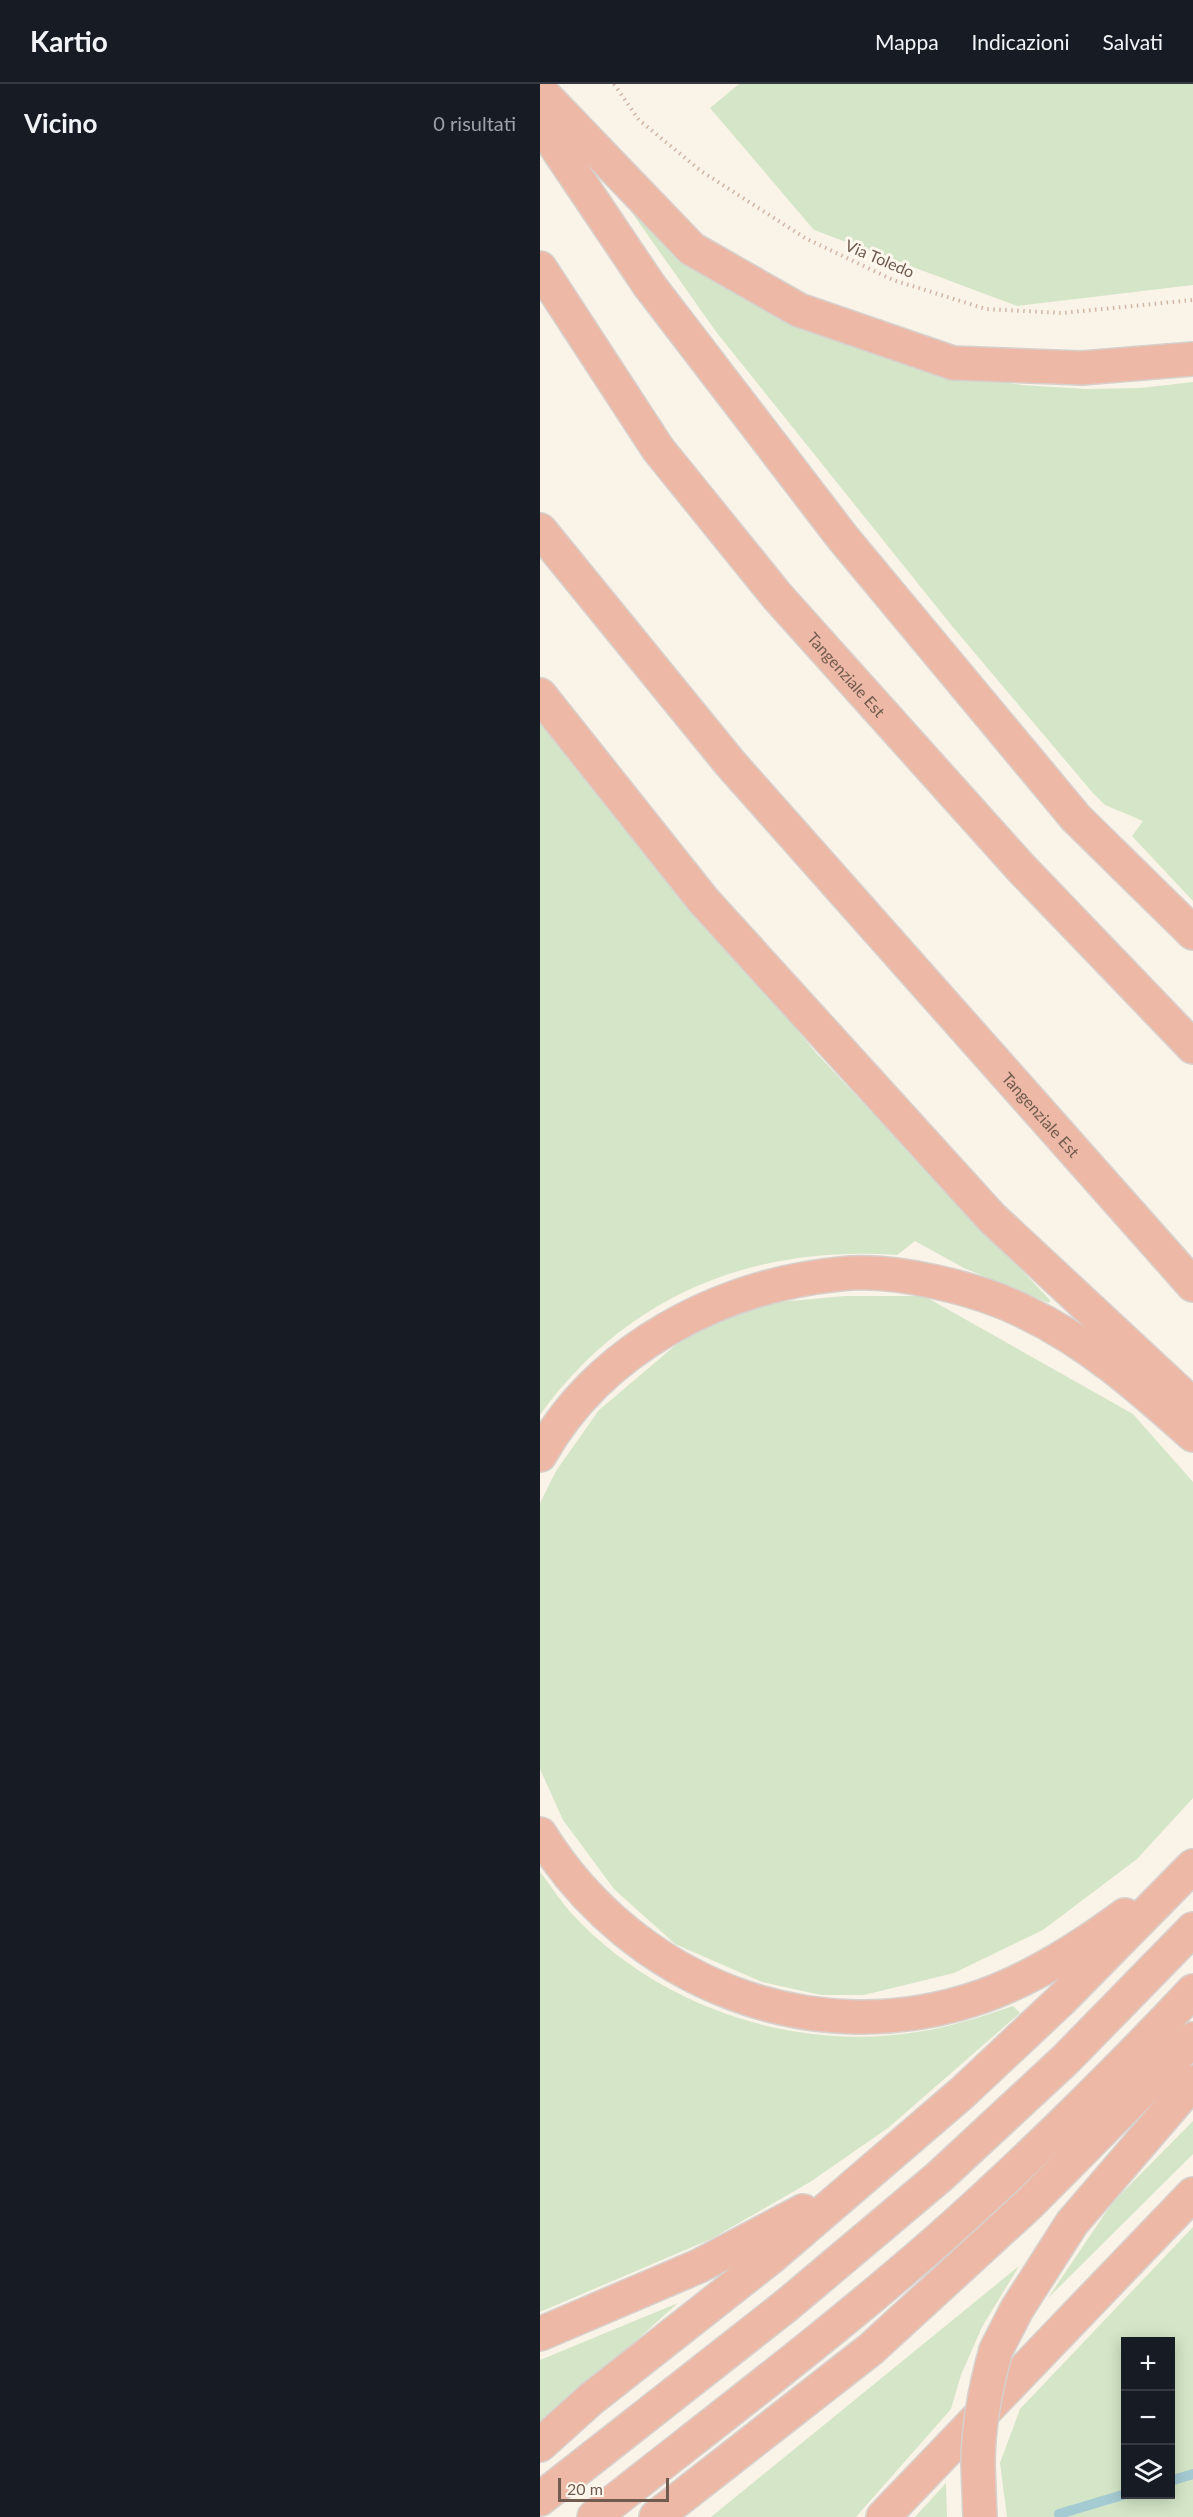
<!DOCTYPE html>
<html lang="it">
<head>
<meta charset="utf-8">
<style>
	:root { --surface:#171b24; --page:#242831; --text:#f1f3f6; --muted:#9ea1a6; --line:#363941 }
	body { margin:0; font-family:Lato,sans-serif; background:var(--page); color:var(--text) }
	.controls { position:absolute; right:18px; bottom:18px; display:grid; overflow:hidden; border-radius:0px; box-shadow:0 3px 15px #0003 }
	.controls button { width:54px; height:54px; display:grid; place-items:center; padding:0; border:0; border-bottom:2px solid var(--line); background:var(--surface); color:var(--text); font:30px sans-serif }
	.scale { position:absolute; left:18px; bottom:15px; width:111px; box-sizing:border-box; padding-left:6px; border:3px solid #715b4f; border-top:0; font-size:16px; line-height:21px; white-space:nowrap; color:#715b4f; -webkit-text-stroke:4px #fdf7ed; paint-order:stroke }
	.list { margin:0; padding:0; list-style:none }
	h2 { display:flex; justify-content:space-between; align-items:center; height:78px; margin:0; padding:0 24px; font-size:26px }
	h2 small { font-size:20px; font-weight:400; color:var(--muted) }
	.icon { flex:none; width:33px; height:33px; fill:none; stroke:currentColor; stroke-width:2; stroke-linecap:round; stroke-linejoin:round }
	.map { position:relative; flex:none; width:653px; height:2433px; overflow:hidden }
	header { display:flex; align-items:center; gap:36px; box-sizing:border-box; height:84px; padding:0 30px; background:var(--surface); border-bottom:2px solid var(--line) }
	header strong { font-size:28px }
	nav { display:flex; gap:33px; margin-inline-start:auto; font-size:21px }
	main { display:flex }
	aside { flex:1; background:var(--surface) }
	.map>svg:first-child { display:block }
</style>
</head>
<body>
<header>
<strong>Kartio</strong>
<nav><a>Mappa</a><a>Indicazioni</a><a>Salvati</a></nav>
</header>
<main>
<aside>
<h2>Vicino<small>0 risultati</small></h2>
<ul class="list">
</ul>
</aside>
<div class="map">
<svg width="653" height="2433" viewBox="0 0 653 2433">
	<rect width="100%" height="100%" fill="#faf3e8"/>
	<path fill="#d4e6c7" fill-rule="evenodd" d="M 199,0 L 653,0 L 653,201 L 477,222 L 274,146 L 170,24 Z
		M 90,126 L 164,184 L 411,291 L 483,301 L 545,305 L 600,304 L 653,298 L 653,817 L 592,752 L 603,737 L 565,721 L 552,708 L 412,542 L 177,249 Z
		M 0,636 L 277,970 L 510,1216 L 509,1219 L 424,1184 L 375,1157 L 357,1171 C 213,1161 86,1211 0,1331 Z
		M 305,1212 L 384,1212 L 593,1330 L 653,1398 L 653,1714 L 597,1775 L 503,1846 L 414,1889 L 324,1911 L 281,1911 L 222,1898 L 135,1860 L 74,1805 L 23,1736 L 0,1685 L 0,1419 L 16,1387 L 59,1326 L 137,1260 L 207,1221 Z
		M 0,1788 C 11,1802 21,1818 33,1831 C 119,1923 253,1968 377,1948 C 410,1943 441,1933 473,1922 L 480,1929 L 348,2044 L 270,2098 L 171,2155 L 0,2228 Z
		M 653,2037 L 653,2070 L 508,2214 L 572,2119 Z
		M 653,2143 L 653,2433 L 467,2433 L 460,2379 L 480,2325 ZM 586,2258 L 630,2258 L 630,2410 L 586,2410 Z
		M 479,2182 L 442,2243 L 421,2291 L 411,2325 L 316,2433 L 171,2433 Z
		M 138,2219 L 0,2343 L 0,2276 Z
		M 406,2399 L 407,2433 L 375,2433 Z"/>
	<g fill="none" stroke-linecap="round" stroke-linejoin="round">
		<path stroke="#a5cbd2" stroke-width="10" d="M 630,2397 L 653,2390
			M 519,2430 L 586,2410"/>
		<g stroke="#d7d1ce" stroke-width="36">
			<g id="highway">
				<path d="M 0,7 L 152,165 L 259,226 L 413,279 L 542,284 L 653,275"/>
				<path d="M 0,39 L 109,201 L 303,454 L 536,734 L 653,849"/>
				<path id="s1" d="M 0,184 L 118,365 L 237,512 L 481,784 L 653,963"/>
				<path id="s2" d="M 0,446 L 190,679 L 653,1201"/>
				<path d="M 0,611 L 163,816 L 452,1134 L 653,1321"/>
				<path d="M 0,1371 C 60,1264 180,1202 300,1190 C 354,1184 437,1204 485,1228 C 550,1259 600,1304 653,1351"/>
				<path d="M 0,1750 C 93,1899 274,1972 443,1912 C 493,1894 542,1863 585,1831"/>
				<path d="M 0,2250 L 159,2182 L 263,2127"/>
				<path d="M 456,2266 L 477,2225 L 532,2139 L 653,1998"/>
				<path d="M 0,2361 L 51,2315 L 230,2174 L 422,2009 L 521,1916 L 653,1782"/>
				<path d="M 438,2381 L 440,2433"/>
				<path d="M 0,2415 L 247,2221 L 399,2093 L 526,1975 L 653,1845"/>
				<path d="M 54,2433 C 169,2342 286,2254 397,2157 C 486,2078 571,1994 653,1907"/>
				<path d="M 116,2433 L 331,2265 L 488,2121 L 653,1955"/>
				<path d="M 343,2433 L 653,2110"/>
			</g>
		</g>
		<path stroke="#d1b6a5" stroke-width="4" stroke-dasharray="1.5 4.5" stroke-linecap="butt" d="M 74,0 L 99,36 L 161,87 L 265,154 L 353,196 L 446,225 L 522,229 L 653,216"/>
		<use href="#highway" stroke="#edb8a5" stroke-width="33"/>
		<g stroke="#d7d1ce" stroke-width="36" stroke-linecap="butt">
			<path id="highway-bridge" d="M 438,2381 C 438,2341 445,2305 456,2266"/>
		</g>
		<use href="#highway-bridge" stroke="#edb8a5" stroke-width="33"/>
	</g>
	<g text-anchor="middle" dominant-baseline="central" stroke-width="6" stroke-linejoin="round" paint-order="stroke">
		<g font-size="16" fill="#715b4f" stroke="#fdf7ed">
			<text transform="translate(340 174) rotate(23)">Via Toledo</text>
			<text stroke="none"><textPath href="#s1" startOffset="510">Tangenziale Est</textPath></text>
			<text stroke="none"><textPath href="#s2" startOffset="770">Tangenziale Est</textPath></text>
		</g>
	</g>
</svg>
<div class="controls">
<button>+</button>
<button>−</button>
<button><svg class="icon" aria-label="layers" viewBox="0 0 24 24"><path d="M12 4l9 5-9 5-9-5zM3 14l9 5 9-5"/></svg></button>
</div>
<div class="scale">20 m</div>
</div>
</main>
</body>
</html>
